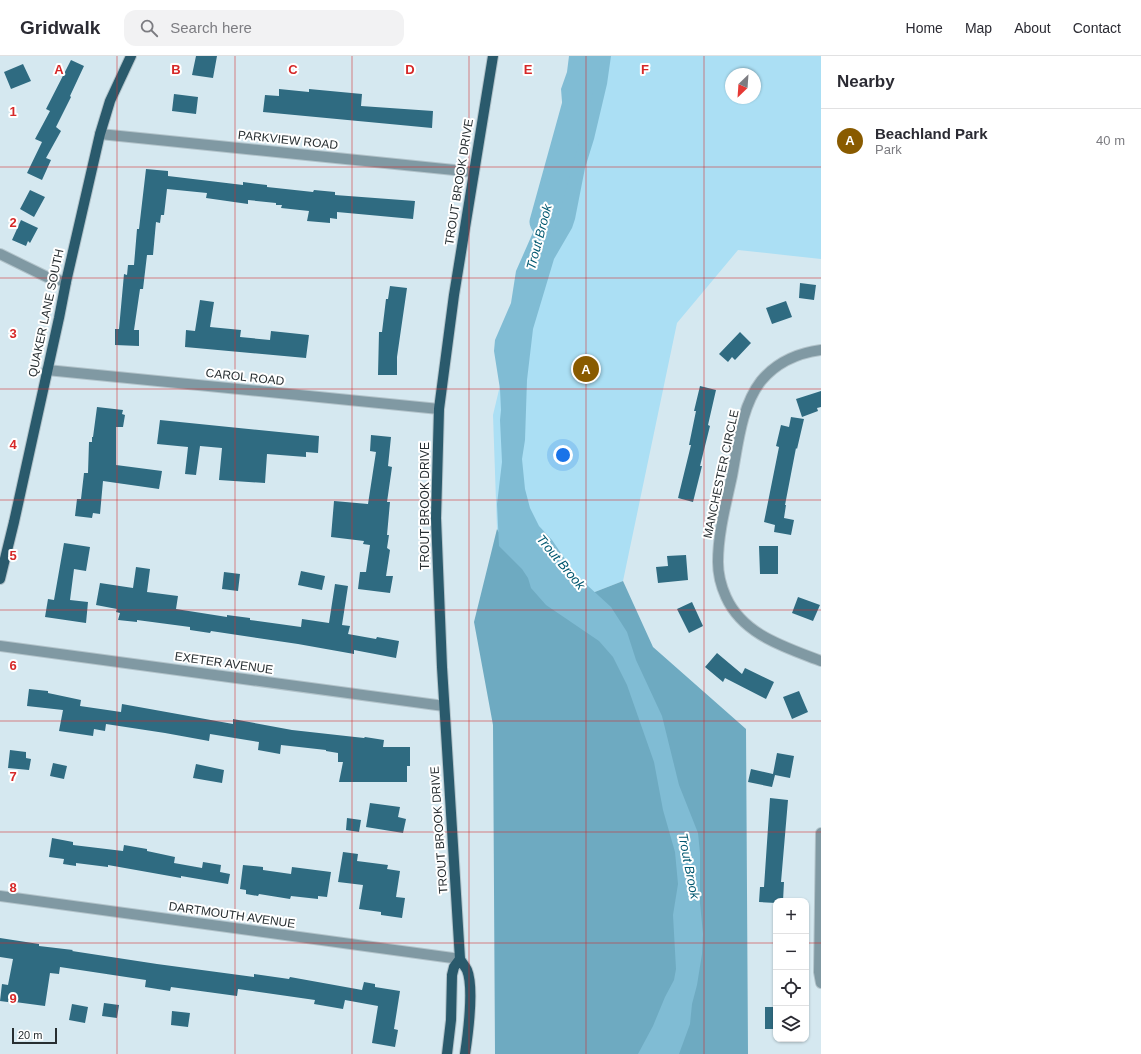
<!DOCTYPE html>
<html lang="en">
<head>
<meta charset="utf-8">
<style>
	:root { --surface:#fff; --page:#f2f2f3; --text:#2b2b33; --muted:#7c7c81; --line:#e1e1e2; --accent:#895b00 }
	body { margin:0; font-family:Arial,sans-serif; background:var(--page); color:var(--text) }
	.controls { position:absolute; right:12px; bottom:12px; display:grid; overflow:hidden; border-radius:8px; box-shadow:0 1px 3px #0004 }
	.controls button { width:36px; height:36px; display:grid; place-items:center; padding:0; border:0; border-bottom:1px solid var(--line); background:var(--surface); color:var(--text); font:20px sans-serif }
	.compass { position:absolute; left:725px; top:12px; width:36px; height:36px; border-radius:50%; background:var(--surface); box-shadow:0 1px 3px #0004; rotate:205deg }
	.scale { position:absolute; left:12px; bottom:10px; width:45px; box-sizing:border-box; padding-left:4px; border:2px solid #272e31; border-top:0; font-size:11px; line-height:14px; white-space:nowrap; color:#272e31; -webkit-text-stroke:3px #fff; paint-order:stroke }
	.you { position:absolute; left:563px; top:399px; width:14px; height:14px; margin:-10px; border:3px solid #fff; border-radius:50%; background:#1a73e8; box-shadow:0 0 0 6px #1a73e833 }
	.badge { display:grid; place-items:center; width:26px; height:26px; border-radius:50%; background:var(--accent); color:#fff; font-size:13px; font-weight:700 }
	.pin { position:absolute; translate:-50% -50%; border:2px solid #fff; box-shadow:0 1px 4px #0006 }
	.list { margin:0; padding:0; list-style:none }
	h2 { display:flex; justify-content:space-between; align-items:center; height:52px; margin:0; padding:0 16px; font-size:17px }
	h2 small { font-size:13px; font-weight:400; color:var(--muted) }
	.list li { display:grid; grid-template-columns:26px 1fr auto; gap:12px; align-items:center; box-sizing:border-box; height:64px; padding:0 16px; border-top:1px solid var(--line) }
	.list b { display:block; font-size:15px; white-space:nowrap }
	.list p { margin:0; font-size:13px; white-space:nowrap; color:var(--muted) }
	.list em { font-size:13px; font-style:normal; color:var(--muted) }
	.icon { flex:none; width:22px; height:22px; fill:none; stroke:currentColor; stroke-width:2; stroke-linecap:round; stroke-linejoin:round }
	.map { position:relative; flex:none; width:821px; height:998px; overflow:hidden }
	header { display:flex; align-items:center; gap:24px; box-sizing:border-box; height:56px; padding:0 20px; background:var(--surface); border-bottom:1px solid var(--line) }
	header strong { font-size:19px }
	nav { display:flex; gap:22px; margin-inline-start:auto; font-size:14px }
	.search { width:280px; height:36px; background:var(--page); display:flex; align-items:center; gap:10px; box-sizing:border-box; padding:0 14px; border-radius:12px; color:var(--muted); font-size:15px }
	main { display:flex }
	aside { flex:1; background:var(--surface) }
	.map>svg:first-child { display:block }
</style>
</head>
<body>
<header>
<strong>Gridwalk</strong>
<div class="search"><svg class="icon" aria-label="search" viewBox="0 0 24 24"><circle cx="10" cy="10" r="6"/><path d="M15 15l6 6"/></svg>Search here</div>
<nav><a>Home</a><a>Map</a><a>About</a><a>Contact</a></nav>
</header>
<main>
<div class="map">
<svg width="821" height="998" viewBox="0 0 821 998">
	<rect width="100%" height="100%" fill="#d5e8f0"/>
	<path fill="#abdff4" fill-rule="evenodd" d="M 586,0 L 821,0 L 821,203 L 738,194 L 677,267 L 623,525 L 564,548 L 517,506 L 497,473 L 493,359 L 562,69 ZM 731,18 L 755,18 L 755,42 L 731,42 Z"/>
	<path fill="#6eaac1" d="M 497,473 L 517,506 L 564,548 L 623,525 L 653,591 L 746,673 L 748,998 L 495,998 L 493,669 L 474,566 Z"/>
	<path fill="#80bcd4" d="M 569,0 L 611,0 L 607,28 L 594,83 L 585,112 L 575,163 L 572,172 L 554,203 L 533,273 L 527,324 L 525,384 L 522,403 L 525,433 L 530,452 L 539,470 L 552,484 L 575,518 L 611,551 L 627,576 L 636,604 L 662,660 L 679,729 L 698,777 L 700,797 L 700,847 L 703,878 L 702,898 L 697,929 L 692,948 L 690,968 L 679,998 L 638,998 L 653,970 L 665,941 L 674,924 L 676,913 L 673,859 L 678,828 L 675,796 L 663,754 L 654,706 L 627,629 L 613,601 L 599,585 L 546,549 L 531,532 L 528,522 L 522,513 L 499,490 L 497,448 L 502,406 L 500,364 L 501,354 L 500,333 L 494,295 L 495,284 L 511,247 L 516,215 L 553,131 L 563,102 L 565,92 L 564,71 L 561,33 L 567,16 Z"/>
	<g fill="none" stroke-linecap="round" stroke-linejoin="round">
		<path stroke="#80bcd4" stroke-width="27" d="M 543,166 L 589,0"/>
	</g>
	<path fill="#2f6b81" d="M 196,0 L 217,0 L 213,22 L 192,19 Z
		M 71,4 L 84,10 L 70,40 L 71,41 L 56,71 L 61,75 L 46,102 L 51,104 L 42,124 L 27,117 L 42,86 L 35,83 L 50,55 L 46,53 Z
		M 23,8 L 31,25 L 11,33 L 4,16 Z
		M 279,33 L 309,36 L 309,33 L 362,38 L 361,50 L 433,55 L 432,72 L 263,56 L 265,39 L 279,40 Z
		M 174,38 L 198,41 L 196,58 L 172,55 Z
		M 146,113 L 168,115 L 168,120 L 243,129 L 243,126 L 267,129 L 267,131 L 313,136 L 314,134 L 335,136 L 335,139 L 415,145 L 413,163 L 337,156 L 337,163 L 330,162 L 330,167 L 307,165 L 309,155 L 281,152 L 282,149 L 276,149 L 276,147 L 248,144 L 248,148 L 206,142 L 207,137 L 167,133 L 164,159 L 161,159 L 160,167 L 156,166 L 153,199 L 147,199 L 143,233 L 140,233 L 134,274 L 139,274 L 139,290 L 115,289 L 115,273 L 119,273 L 124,218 L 127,219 L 128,209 L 134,209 L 137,173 L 139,173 Z
		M 30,134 L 45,141 L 34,161 L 20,153 Z
		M 21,164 L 38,172 L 30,187 L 28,185 L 26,190 L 12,184 Z
		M 800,227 L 816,229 L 814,244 L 799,242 Z
		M 390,230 L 407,232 L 397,301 L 397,319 L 378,319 L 379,276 L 382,276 L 386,243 L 388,243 Z
		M 200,244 L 214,246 L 210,271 L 241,274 L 240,281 L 270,284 L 271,275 L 309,279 L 306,302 L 185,291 L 186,274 L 195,275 Z
		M 786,245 L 792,261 L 772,268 L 766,252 Z
		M 740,276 L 751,287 L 735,304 L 732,301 L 728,306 L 719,298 Z
		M 700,330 L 716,334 L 708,369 L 710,370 L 700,410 L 702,410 L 693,446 L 678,442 L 691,389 L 689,389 L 696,355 L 694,355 Z
		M 821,335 L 821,351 L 817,352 L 818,355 L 802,361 L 796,343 Z
		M 97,351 L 123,354 L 122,358 L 125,359 L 123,371 L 116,371 L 116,409 L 162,415 L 159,433 L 103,425 L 100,458 L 93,457 L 92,462 L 75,460 L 77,443 L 81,443 L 84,417 L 88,417 L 89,386 L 92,386 L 92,381 L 93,381 Z
		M 791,361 L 804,363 L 797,393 L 796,392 L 785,449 L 786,449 L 784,462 L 794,464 L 791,479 L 774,476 L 775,469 L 764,466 L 779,391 L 776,390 L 781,369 L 789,371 Z
		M 160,364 L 319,380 L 318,397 L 306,396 L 306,401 L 267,398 L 265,427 L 219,424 L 222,392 L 200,390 L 196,419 L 185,418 L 188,391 L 157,388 Z
		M 371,379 L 391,381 L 388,410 L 392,411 L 387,446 L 390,446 L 387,479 L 389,479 L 387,492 L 390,494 L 386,520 L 393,520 L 390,537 L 358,533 L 360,516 L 366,516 L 370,489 L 363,488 L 364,485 L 331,481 L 334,445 L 368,448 L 376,396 L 370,395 Z
		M 64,487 L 90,491 L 86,515 L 74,513 L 70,544 L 88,546 L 86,567 L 45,561 L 48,543 L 54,544 Z
		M 759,490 L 778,490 L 778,518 L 760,518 Z
		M 686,499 L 688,524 L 658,527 L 656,511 L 668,510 L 667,500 Z
		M 136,511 L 150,513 L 147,536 L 178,540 L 176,553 L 227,561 L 227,559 L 250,562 L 250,564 L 301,571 L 302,563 L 329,567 L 335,528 L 348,530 L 342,569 L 350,570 L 348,578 L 376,583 L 377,581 L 399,585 L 396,602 L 354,594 L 354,598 L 298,588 L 211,575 L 210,577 L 190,574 L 190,571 L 137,564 L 137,566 L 118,564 L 120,557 L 116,556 L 117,553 L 96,549 L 100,527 L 133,532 Z
		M 301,515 L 325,520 L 322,534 L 298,529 Z
		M 224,516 L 240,518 L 238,535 L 222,533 Z
		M 798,541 L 820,549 L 813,565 L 792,557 Z
		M 692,546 L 703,570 L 689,577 L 677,553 Z
		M 717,597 L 742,618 L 745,612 L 774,626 L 766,643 L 725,622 L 723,626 L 705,611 Z
		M 29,633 L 48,635 L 48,637 L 81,644 L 80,650 L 121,656 L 122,648 L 233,668 L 233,663 L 292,674 L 364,682 L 365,681 L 384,684 L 383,691 L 410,691 L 410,710 L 407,710 L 407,726 L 339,726 L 343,706 L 338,706 L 338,697 L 326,695 L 326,694 L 281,689 L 280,698 L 258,694 L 259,686 L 210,678 L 209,685 L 165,677 L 106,668 L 105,675 L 94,673 L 93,680 L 59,675 L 63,654 L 27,650 Z
		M 799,635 L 808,656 L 792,663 L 783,641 Z
		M 10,694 L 26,696 L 26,702 L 31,703 L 29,714 L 8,712 Z
		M 777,697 L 794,700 L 790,722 L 775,719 L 772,731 L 748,726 L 751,713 L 773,718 Z
		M 53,707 L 67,710 L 64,723 L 50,720 Z
		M 196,708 L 224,714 L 222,727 L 193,722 Z
		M 770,742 L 788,744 L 781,826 L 784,826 L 783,845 L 776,845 L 776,847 L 759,846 L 760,831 L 764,831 Z
		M 370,747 L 400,751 L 398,761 L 406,763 L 403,777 L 366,771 Z
		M 347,762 L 361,764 L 359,776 L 346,774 Z
		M 52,782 L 73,786 L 73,789 L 123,795 L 124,789 L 147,793 L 147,795 L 175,801 L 174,807 L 202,812 L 203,806 L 221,809 L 220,816 L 230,818 L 228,828 L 181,820 L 181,822 L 108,809 L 108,811 L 76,807 L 76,810 L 63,808 L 64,803 L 49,801 Z
		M 343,796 L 358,798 L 357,805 L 388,809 L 387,813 L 400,815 L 396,841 L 405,842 L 402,862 L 381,859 L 381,856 L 359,853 L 363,829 L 338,826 Z
		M 243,809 L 263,811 L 263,814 L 291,818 L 292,811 L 331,816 L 327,841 L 318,840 L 318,843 L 291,840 L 290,843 L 259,838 L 258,840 L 246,838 L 246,834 L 240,833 Z
		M 0,882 L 39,888 L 39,890 L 73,894 L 72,895 L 157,908 L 254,921 L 254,918 L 289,923 L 290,921 L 362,934 L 364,926 L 375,928 L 375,931 L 400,935 L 394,973 L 398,974 L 395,991 L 372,987 L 378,950 L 345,944 L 343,953 L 314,948 L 315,944 L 238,933 L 237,940 L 171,931 L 170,935 L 145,931 L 146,924 L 60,911 L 59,918 L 50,917 L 45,950 L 15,946 L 15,947 L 0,945 L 2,928 L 8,929 L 13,903 L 0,901 Z
		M 104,947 L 119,949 L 117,962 L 102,960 Z
		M 72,948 L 88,951 L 85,967 L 69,964 Z
		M 765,951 L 776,951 L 776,973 L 765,973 Z
		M 172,955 L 190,957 L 188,971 L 171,969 Z"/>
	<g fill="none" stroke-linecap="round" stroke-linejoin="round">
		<g stroke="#b2c3ca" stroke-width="12">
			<path id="minor" d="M 100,78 L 474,116
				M 0,198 L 47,221 L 66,226
				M 821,294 C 798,297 776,307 761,325 C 741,351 738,389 732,420 C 726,448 718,477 718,506 C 718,518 721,530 726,541 C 743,579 785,591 821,605
				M 47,314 L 439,353
				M 0,590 L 444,650
				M 821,777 L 819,916 L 821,927
				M 0,840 L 460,903"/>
		</g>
		<g stroke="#b2c3ca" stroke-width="12">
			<path id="major" d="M 0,523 L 14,466 L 59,262 L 66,226 L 100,78 L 110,45 L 131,0
				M 447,998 L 451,964 L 452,919 L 454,911 L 460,903
				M 465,998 C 468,978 474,931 467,914 C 465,910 462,907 460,903 L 442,611 L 436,462 L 439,353 L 454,239 L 493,0"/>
		</g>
		<use href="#minor" stroke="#8099a3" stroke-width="10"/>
		<use href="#major" stroke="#2a5a6c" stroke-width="10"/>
	</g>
	<path fill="none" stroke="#d62828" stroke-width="1" stroke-opacity="0.55" d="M 117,0 L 117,998M 235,0 L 235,998M 352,0 L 352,998M 469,0 L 469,998M 586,0 L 586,998M 704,0 L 704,998M 0,111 L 821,111M 0,222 L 821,222M 0,333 L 821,333M 0,444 L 821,444M 0,554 L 821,554M 0,665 L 821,665M 0,776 L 821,776M 0,887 L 776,887M 806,887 L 821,887"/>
	<g text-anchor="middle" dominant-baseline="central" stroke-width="4" stroke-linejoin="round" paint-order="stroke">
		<g font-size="12" fill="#272e31" stroke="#fff">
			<text transform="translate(288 84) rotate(6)">PARKVIEW ROAD</text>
			<text transform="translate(459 126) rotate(-81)">TROUT BROOK DRIVE</text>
			<text transform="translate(46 257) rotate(-78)">QUAKER LANE SOUTH</text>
			<text transform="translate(245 321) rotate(6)">CAROL ROAD</text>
			<text transform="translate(721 418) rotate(-78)">MANCHESTER CIRCLE</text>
			<text transform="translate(425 450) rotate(-90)">TROUT BROOK DRIVE</text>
			<text transform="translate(224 607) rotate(8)">EXETER AVENUE</text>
			<text transform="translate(439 774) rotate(-94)">TROUT BROOK DRIVE</text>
			<text transform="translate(232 859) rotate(8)">DARTMOUTH AVENUE</text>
		</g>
		<g font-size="13" font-style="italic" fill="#025870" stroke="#fff">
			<text transform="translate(539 181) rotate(-75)">Trout Brook</text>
			<text transform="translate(561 506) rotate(50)">Trout Brook</text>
			<text transform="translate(689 810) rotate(79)">Trout Brook</text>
		</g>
	</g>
	<g font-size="13" text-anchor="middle" font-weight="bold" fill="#d62828" stroke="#fff" stroke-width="4" stroke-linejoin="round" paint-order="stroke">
		<text x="59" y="18">A</text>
		<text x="176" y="18">B</text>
		<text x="293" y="18">C</text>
		<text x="410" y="18">D</text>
		<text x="528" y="18">E</text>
		<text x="645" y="18">F</text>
		<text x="13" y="60">1</text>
		<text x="13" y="171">2</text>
		<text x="13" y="282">3</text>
		<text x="13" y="393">4</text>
		<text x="13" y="504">5</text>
		<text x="13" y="614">6</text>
		<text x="13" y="725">7</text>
		<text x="13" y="836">8</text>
		<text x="13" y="947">9</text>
	</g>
</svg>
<div class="controls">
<button>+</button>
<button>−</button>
<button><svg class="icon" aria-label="locate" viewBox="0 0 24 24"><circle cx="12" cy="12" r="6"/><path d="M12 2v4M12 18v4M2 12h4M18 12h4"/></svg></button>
<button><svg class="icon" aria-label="layers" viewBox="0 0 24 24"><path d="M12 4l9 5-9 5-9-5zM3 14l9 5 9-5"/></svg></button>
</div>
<svg class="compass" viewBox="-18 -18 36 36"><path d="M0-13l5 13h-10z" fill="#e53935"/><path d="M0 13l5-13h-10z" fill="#7c7c81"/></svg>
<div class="scale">20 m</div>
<div class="you"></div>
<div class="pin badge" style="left:586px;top:313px">A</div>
</div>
<aside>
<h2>Nearby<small></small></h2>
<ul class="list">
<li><span class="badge">A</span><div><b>Beachland Park</b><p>Park</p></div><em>40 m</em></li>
</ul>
</aside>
</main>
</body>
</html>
